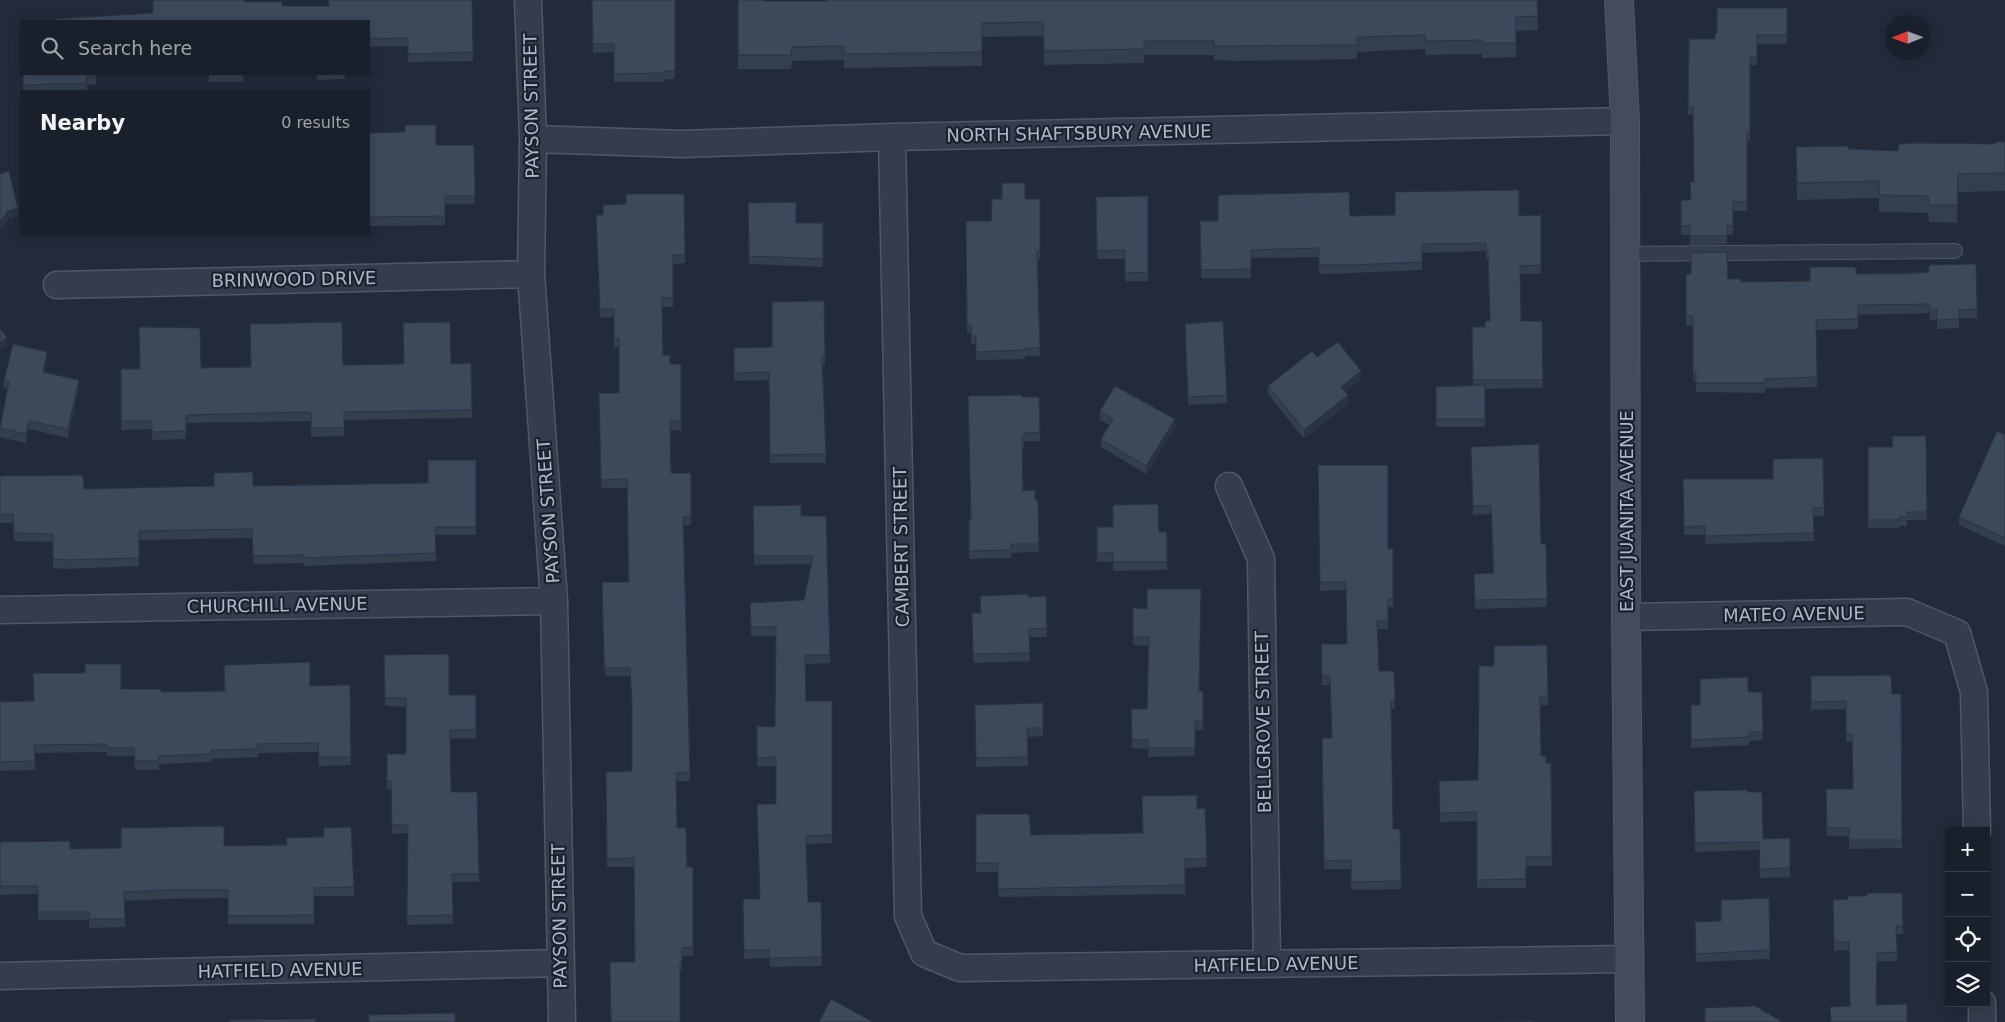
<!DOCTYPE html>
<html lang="en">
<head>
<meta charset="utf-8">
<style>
	:root { --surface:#19202c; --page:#262d38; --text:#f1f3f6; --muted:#9fa3a9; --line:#373e48 }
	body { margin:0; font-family:"DejaVu Sans",sans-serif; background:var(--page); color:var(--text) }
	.controls { position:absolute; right:15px; bottom:15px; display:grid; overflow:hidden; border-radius:0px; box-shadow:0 2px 12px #0003 }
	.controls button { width:45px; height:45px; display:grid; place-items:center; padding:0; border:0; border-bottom:1px solid var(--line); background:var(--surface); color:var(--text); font:25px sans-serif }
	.compass { position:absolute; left:1885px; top:15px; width:45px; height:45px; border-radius:50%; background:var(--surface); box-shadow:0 2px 12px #0003; rotate:269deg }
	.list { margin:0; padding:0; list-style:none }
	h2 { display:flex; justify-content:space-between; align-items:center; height:65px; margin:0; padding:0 20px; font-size:21px }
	h2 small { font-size:16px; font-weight:400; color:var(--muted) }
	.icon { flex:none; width:28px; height:28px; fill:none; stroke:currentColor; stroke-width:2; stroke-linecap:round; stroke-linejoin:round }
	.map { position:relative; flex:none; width:2005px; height:1022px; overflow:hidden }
	.search { position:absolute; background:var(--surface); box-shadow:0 2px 12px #0003; left:20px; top:20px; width:350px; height:55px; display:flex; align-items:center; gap:12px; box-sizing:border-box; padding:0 18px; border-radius:0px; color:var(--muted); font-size:19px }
	.panel { position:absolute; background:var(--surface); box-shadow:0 2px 12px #0003; left:20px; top:90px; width:350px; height:145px; border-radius:0px }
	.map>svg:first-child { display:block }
</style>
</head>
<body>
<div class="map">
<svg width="2005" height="1022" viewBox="0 0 2005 1022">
	<rect width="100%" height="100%" fill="#212b3a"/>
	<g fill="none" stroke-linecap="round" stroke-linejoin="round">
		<g stroke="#4f5865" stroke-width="16">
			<path id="lane" d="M 1625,254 L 1955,251"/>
		</g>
		<g stroke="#4f5865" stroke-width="29">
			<path id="street" d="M 528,0 L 533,139 L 531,274 L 554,601 L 562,1022
				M 892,137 L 908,916 L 924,953 L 960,968 L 1630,959
				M 533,139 L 682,144 L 892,137 L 1625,121
				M 57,285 L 531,274
				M 1229,486 L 1261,559 L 1267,964
				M 0,610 L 554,601
				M 1626,617 L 1907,612 L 1957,633 L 1974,692 L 1977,831
				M 0,976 L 560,963
				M 1982,1003 L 1982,1022"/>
		</g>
		<g stroke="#4f5865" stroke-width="30">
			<path id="secondary" d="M 1619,0 L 1625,121 L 1626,617 L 1630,1022"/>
		</g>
		<use href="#lane" stroke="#343d4b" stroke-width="14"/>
		<use href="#street" stroke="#343d4b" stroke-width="26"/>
		<use href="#secondary" stroke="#424c5e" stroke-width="28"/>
	</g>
	<path fill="#343f4e" d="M 472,0 L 473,61 L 408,62 L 408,46 L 369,47 L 369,21 L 153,13 L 244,2 L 282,6 L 328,6 Z
		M 592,0 L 675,0 L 675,79 L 665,79 L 665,82 L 614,82 L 614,52 L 593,53 Z
		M 738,0 L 763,1 L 1537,0 L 1538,30 L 1516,31 L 1516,57 L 1482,58 L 1482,54 L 1425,55 L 1425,49 L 1357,52 L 1357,59 L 1234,61 L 1214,60 L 1214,55 L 1144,55 L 1144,63 L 1044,65 L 1043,36 L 982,37 L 982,66 L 844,68 L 844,60 L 792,61 L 791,69 L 738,69 Z
		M 1787,8 L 1787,44 L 1757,44 L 1757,65 L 1750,65 L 1750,141 L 1747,141 L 1747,211 L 1733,211 L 1733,235 L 1727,235 L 1727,244 L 1690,245 L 1690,235 L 1681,235 L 1681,200 L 1691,200 L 1694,182 L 1693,115 L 1688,115 L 1689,39 L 1715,39 L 1717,33 Z
		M 23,74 L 96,74 L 96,84 L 87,85 L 87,91 L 23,91 Z
		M 209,74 L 243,74 L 243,82 L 209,82 Z
		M 317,74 L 345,74 L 345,79 L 317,80 Z
		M 369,133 L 436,145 L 474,145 L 475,204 L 445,204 L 445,225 L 369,226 Z
		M 2005,142 L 2005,191 L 1958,192 L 1957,223 L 1929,222 L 1928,213 L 1879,212 L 1879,198 L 1797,200 L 1796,147 L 1898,151 L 1995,144 Z
		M 684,194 L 685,263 L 673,264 L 673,307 L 662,307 L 663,355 L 670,364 L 681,364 L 681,430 L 671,430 L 670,431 L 671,473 L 691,473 L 691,525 L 684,525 L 690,781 L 676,781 L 677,828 L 687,867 L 693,867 L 693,956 L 682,956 L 682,970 L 680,970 L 635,962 L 634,867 L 607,867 L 606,832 L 632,771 L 632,709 L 630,676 L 606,676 L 604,667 L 602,582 L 628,582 L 627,488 L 601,488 L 599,393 L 619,393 L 619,347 L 614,347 L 614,317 L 600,318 L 596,224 L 603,215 Z
		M 1148,196 L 1148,281 L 1125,281 L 1125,259 L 1097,259 L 1096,197 Z
		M 1025,199 L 1040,199 L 1040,259 L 1038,259 L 1040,356 L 1025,356 L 1025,359 L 976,360 L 976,344 L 971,344 L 971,333 L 967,333 L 966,221 L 991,221 Z
		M 748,203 L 796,223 L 823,223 L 823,267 L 749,264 Z
		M 1541,215 L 1541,274 L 1520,274 L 1521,321 L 1542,321 L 1543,388 L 1485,389 L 1485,427 L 1436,427 L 1436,387 L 1473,386 L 1472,327 L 1485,327 L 1490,321 L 1488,259 L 1486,259 L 1486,251 L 1422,253 L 1422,270 L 1351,273 L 1319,274 L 1319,257 L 1251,258 L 1251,278 L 1201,278 L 1200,221 L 1350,216 L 1519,216 Z
		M 1976,264 L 1977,318 L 1959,319 L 1959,328 L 1937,329 L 1937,320 L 1930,320 L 1930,313 L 1858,315 L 1858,329 L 1816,330 L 1817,387 L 1765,388 L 1765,393 L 1696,392 L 1696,382 L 1693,381 L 1693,326 L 1686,326 L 1686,283 L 1728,279 L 1741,282 L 1810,281 L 1856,274 L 1929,272 Z
		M 824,301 L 825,365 L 822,365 L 826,463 L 770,463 L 769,380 L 734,381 L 734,348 L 772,347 Z
		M 1185,332 L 1227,395 L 1227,403 L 1188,405 Z
		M 1317,357 L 1361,379 L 1345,392 L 1348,404 L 1304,439 L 1268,394 L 1268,386 Z
		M 47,360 L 44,372 L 79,388 L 68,438 L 29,429 L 26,443 L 0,437 L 0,427 L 8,389 L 4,388 L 4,380 Z
		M 471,363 L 472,418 L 344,420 L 344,436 L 311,437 L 311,421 L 308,421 L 186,423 L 186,439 L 152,440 L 152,429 L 121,430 L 121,369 Z
		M 1022,397 L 1039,397 L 1040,441 L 1024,441 L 1024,446 L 1023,446 L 1023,491 L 1035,500 L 1038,500 L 1039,552 L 1011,553 L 1011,558 L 969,559 L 969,519 L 971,519 Z
		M 1100,411 L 1175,427 L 1146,474 L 1101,447 L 1101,439 L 1109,425 L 1100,420 Z
		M 2005,435 L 2005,546 L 1959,525 L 1959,517 Z
		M 1926,436 L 1927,520 L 1907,520 L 1907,526 L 1899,526 L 1899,528 L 1868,528 L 1868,447 L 1892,447 Z
		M 1471,455 L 1541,544 L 1546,544 L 1547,607 L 1475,609 L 1474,574 L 1493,573 L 1491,514 L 1473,515 Z
		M 476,460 L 476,535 L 435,535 L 436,561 L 304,566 L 304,563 L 253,564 L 252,538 L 139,540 L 139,566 L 65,569 L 53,568 L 53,542 L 14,541 L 13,523 L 0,523 L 0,476 L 84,489 L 428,483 Z
		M 1318,465 L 1388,549 L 1393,548 L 1393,607 L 1388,607 L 1388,629 L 1377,629 L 1379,671 L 1394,671 L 1395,709 L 1391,709 L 1393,829 L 1400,829 L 1401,889 L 1351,890 L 1351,869 L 1324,869 L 1322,738 L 1332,738 L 1330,685 L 1322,685 L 1321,644 L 1347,644 L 1346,590 L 1320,591 Z
		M 1683,479 L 1824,507 L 1824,516 L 1814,516 L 1814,541 L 1705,544 L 1705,535 L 1684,535 Z
		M 753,506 L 801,516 L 826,516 L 830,663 L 805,664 L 806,701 L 832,701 L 832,843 L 806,844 L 808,902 L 821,902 L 822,966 L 770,967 L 769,958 L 744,959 L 743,899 L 759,899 L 776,804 L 776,766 L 757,766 L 757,735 L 775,727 L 776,636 L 751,636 L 750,603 L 804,600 L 812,564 L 754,565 Z
		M 1097,527 L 1159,532 L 1167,532 L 1167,570 L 1113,571 L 1113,562 L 1097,562 Z
		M 980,596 L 1028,597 L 1046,596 L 1047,637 L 1029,637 L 1030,661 L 973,663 L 972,613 L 980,613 Z
		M 1133,608 L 1199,691 L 1203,691 L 1203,730 L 1195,730 L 1195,756 L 1148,757 L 1148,749 L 1132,748 L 1131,709 L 1147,709 L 1148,646 L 1133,645 Z
		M 1547,645 L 1548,705 L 1540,705 L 1541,756 L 1546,763 L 1551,763 L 1552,866 L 1526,866 L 1526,888 L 1477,888 L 1477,821 L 1440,822 L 1439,781 L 1478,780 Z
		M 384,655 L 449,695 L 476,695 L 476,738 L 450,739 L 451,792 L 479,874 L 479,882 L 452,882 L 453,924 L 407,925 L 408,833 L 392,834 L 391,789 L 387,789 L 387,754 L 406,754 L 406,707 L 385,706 Z
		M 1811,676 L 1892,694 L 1901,694 L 1902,848 L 1849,849 L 1849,836 L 1827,836 L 1826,789 L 1853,789 L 1852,742 L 1846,742 L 1846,709 L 1811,710 Z
		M 350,685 L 351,765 L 319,766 L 318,752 L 258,753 L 258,757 L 211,759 L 211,762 L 159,764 L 159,770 L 135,770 L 134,756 L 107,756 L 107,752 L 35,753 L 35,770 L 0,771 L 0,702 L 34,701 L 121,689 L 161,692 L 224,691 Z
		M 1748,692 L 1762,692 L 1763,740 L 1749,741 L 1749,745 L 1691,748 L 1691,705 L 1700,705 Z
		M 1043,703 L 1043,736 L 1028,737 L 1028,766 L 976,767 L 975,705 Z
		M 1694,791 L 1747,792 L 1763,839 L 1790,838 L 1790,877 L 1760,878 L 1759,850 L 1695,852 Z
		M 1205,808 L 1207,867 L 1185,868 L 1185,894 L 998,897 L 998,872 L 976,872 L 976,814 L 1031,835 L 1143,833 L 1197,809 Z
		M 0,842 L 70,849 L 224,846 L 354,887 L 354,896 L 314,896 L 314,924 L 228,924 L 228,898 L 166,899 L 124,901 L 125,927 L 89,928 L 89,920 L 38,920 L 38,894 L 0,895 Z
		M 1902,893 L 1903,934 L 1896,934 L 1897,961 L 1877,961 L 1849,950 L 1834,951 L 1833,900 L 1848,899 L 1867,896 Z
		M 1769,898 L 1770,959 L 1696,962 L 1695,922 L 1721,921 Z"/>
	<path fill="#2a3340" d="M 18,208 L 18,216 L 8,220 L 0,230 L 0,222 L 8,211 Z
		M 7,337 L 7,346 L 0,351 L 0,343 Z
		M 47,352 L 47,360 L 43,380 L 43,372 Z
		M 1361,371 L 1361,379 L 1341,395 L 1341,387 Z
		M 79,380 L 79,388 L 68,438 L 68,429 Z
		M 1348,395 L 1348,404 L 1304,439 L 1304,430 Z
		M 1175,419 L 1175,427 L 1146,474 L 1146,466 Z
		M 29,421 L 29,429 L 26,443 L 26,434 Z"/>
	<path fill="#3c495b" stroke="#2a3340" d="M 153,0 L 244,0 L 244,2 L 282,2 L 282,6 L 329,6 L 328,0 L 472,0 L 473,52 L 408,54 L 408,38 L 369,39 L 369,21 L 54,21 L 54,19 L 153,13 Z
		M 592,0 L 675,0 L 675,71 L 665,71 L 665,73 L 614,74 L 614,44 L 593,44 Z
		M 738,0 L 763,0 L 763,1 L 827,1 L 827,0 L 1537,0 L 1538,16 L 1516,17 L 1516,43 L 1482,43 L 1482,40 L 1425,41 L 1425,35 L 1357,37 L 1357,45 L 1234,46 L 1214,46 L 1214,41 L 1144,41 L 1144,49 L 1044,51 L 1043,22 L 982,23 L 982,52 L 844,54 L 844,46 L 792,47 L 791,55 L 738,55 Z
		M 1717,8 L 1787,8 L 1787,35 L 1757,35 L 1757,57 L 1750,57 L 1750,133 L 1747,133 L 1747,202 L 1733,202 L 1733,226 L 1727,226 L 1727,236 L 1690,236 L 1690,226 L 1681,226 L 1681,200 L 1691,200 L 1690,182 L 1694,182 L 1693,107 L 1688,107 L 1689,39 L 1715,39 L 1715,33 L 1717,33 Z
		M 23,74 L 96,74 L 96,76 L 87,76 L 87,83 L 23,85 Z
		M 405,125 L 436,125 L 436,145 L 474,145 L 475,196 L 445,196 L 445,216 L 369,217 L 369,133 L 405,132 Z
		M 1995,142 L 2005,142 L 2005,173 L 1958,174 L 1957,205 L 1929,205 L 1928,196 L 1879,195 L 1879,181 L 1797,183 L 1796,147 L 1848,146 L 1848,149 L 1898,151 L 1899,144 L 1913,143 L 1995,144 Z
		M 9,171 L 18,208 L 8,211 L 0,222 L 0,174 Z
		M 1002,183 L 1025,183 L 1025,199 L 1040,199 L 1040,251 L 1037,251 L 1040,348 L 1025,348 L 1025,350 L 976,352 L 976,336 L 971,336 L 971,325 L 967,325 L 966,221 L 991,221 L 992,199 L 1002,199 Z
		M 1519,190 L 1519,216 L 1541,215 L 1541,265 L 1520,266 L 1521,321 L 1542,321 L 1543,380 L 1473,380 L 1472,327 L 1485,327 L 1485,321 L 1490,321 L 1488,250 L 1486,250 L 1486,243 L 1422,244 L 1422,262 L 1351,265 L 1319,265 L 1319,248 L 1251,250 L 1251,269 L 1201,270 L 1200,221 L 1218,221 L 1218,195 L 1349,192 L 1350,216 L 1395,215 L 1395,192 Z
		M 626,194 L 684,194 L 685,255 L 673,255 L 673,298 L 662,298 L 663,355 L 670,355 L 670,364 L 681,364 L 681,421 L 671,421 L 670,423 L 671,473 L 691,473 L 691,516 L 683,517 L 690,772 L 676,773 L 677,828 L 686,828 L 687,867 L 693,867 L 693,947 L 682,948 L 682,962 L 680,962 L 680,1022 L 611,1022 L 610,973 L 610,962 L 635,962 L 634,858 L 607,859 L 606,772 L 632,771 L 632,701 L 630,668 L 606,668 L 604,659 L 602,582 L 629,582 L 627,479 L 601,480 L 599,393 L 619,393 L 619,338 L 614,339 L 614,309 L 600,309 L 596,215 L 603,215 L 603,205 L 626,204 Z
		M 1148,196 L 1148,272 L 1125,273 L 1125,250 L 1097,251 L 1096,197 Z
		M 796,202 L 796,223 L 823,223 L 823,259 L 749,256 L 748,203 Z
		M 1727,252 L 1728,279 L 1741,279 L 1741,282 L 1810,281 L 1810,267 L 1856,267 L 1856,274 L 1905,274 L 1929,272 L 1929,265 L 1976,264 L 1977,309 L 1959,310 L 1959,319 L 1937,320 L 1937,310 L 1930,310 L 1930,304 L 1858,305 L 1858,319 L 1816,320 L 1817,377 L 1765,379 L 1765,383 L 1696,383 L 1696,372 L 1693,372 L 1693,316 L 1686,316 L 1686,274 L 1691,274 L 1691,253 Z
		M 824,301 L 825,356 L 822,356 L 826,454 L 770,455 L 769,372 L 734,373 L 734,348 L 772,347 L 772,302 Z
		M 1223,321 L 1227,395 L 1188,397 L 1185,324 Z
		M 342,322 L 343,365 L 404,364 L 403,323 L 450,322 L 451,364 L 471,363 L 472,410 L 344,412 L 344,428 L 311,428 L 311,413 L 308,412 L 186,415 L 186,431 L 152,432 L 152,421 L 121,421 L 121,369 L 140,369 L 139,327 L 200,328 L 201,368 L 251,367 L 250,324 Z
		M 0,329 L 7,337 L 0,343 Z
		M 1338,342 L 1361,371 L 1341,387 L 1348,395 L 1304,430 L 1268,386 L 1312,351 L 1317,357 Z
		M 13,344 L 47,352 L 43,372 L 79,380 L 68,429 L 29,421 L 26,434 L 0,428 L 9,381 L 4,380 Z
		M 1485,385 L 1485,419 L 1436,419 L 1436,387 Z
		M 1115,386 L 1175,419 L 1146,466 L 1101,439 L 1113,419 L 1100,411 Z
		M 1022,395 L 1022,397 L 1039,397 L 1040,432 L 1024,433 L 1024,438 L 1022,438 L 1023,491 L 1035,490 L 1035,500 L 1038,500 L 1039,544 L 1011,544 L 1011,550 L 969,551 L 969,519 L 971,519 L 968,396 Z
		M 1997,431 L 2005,435 L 2005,538 L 1959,517 Z
		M 1892,436 L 1926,436 L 1927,512 L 1907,512 L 1907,517 L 1899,517 L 1899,520 L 1868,520 L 1868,447 L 1893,447 Z
		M 1539,444 L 1541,544 L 1546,544 L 1547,599 L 1475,600 L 1474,574 L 1494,573 L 1491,506 L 1473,506 L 1471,447 Z
		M 1823,458 L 1824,507 L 1813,508 L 1814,533 L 1705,536 L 1705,526 L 1684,527 L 1683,479 L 1773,479 L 1773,459 Z
		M 428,460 L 476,460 L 476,527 L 435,527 L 436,553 L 304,558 L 304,555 L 253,556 L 252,529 L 139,531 L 139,558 L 65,560 L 53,559 L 53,534 L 14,533 L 13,514 L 0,515 L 0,476 L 83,475 L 84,489 L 214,486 L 214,473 L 253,472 L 253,486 L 428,483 Z
		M 1318,465 L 1388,465 L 1388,549 L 1393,548 L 1393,599 L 1388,599 L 1388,621 L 1377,621 L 1379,671 L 1394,671 L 1395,701 L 1391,701 L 1393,829 L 1400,829 L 1401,881 L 1351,882 L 1351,860 L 1324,861 L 1322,738 L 1332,738 L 1330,676 L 1322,676 L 1321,644 L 1347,644 L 1346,582 L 1320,582 Z
		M 1158,504 L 1159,532 L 1167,532 L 1167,562 L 1113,562 L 1113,553 L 1097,553 L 1097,527 L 1113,527 L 1113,505 Z
		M 801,505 L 801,516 L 826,516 L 830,655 L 805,655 L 806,701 L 832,701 L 832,835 L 806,836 L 808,902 L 821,902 L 822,957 L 770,958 L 769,950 L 744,950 L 743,899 L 760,899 L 757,804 L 776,804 L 776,757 L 757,758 L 757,726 L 775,727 L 776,627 L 751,627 L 750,603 L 804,600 L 813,556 L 754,556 L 753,506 Z
		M 1147,589 L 1201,589 L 1199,691 L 1203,691 L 1203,721 L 1195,721 L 1195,748 L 1148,748 L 1148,740 L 1132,740 L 1131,709 L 1147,709 L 1149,637 L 1133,637 L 1133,608 L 1147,609 Z
		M 1028,594 L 1028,597 L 1046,596 L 1047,628 L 1029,629 L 1030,653 L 973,654 L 972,613 L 981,613 L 980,596 Z
		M 1547,645 L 1548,696 L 1540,696 L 1541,756 L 1546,756 L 1546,763 L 1551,763 L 1552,857 L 1526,857 L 1526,879 L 1477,880 L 1477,812 L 1440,813 L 1439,781 L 1478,780 L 1479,666 L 1494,666 L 1494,646 Z
		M 449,654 L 449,695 L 476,695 L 476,730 L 450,730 L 451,792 L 477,792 L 479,874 L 452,874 L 453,915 L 407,916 L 408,825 L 392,825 L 391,781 L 387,781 L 387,754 L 406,754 L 406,698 L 385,698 L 384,655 Z
		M 310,662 L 310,686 L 350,685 L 351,757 L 319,757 L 318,743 L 258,744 L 258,749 L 211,750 L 211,754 L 159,756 L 159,761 L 135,761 L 134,748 L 107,748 L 107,744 L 34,745 L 35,761 L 0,762 L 0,702 L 34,701 L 33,673 L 85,673 L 85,664 L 121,664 L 121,689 L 161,689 L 161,692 L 225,691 L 224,665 Z
		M 1891,675 L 1892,694 L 1901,694 L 1902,840 L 1849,840 L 1849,828 L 1827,828 L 1826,789 L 1853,789 L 1852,734 L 1846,734 L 1846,701 L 1811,702 L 1811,676 Z
		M 1748,677 L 1748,692 L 1762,692 L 1763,732 L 1749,732 L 1749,737 L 1691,740 L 1691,705 L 1700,705 L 1700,679 Z
		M 1043,703 L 1043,728 L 1027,728 L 1028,757 L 976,758 L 975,705 Z
		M 1747,790 L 1747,792 L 1762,792 L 1763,839 L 1790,838 L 1790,868 L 1760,869 L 1759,842 L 1695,843 L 1694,791 Z
		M 1197,795 L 1197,809 L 1205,808 L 1207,859 L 1185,859 L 1185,885 L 998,889 L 998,863 L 976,863 L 976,814 L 1029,814 L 1031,835 L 1143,833 L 1142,796 Z
		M 224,826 L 224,846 L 287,845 L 286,838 L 324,837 L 324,828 L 351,827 L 354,887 L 314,888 L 314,915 L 228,916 L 228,890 L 166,890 L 124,892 L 125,919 L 89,919 L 89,912 L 38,912 L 38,886 L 0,886 L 0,842 L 70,841 L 70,849 L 121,848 L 121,828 Z
		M 1867,893 L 1902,893 L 1903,926 L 1896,926 L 1897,952 L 1877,953 L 1876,1005 L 1907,1004 L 1907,1022 L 1831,1022 L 1830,1007 L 1850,1006 L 1849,942 L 1834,942 L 1833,900 L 1848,899 L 1848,896 L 1867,896 Z
		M 1769,898 L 1770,950 L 1696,954 L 1695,922 L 1721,921 L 1721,900 Z
		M 831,999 L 873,1022 L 819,1022 Z
		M 1755,1006 L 1781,1021 L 1781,1022 L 1705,1022 L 1705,1008 Z
		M 455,1013 L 455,1022 L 369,1022 L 369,1015 Z
		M 315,1019 L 315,1022 L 229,1022 L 229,1020 Z
		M 1532,1021 L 1532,1022 L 1492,1022 Z"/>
	<g text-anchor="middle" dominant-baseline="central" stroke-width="4.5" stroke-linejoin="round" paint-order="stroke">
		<g font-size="18" fill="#afb8c7" stroke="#1a222f">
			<text transform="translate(531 106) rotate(-91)">PAYSON STREET</text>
			<text transform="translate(1079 133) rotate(-1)">NORTH SHAFTSBURY AVENUE</text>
			<text transform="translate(294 279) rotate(-1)">BRINWOOD DRIVE</text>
			<text transform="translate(548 511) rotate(-94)">PAYSON STREET</text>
			<text transform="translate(1626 511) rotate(-90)">EAST JUANITA AVENUE</text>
			<text transform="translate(901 547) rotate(-91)">CAMBERT STREET</text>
			<text transform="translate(277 605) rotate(-1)">CHURCHILL AVENUE</text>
			<text transform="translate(1794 614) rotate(-1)">MATEO AVENUE</text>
			<text transform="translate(1263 722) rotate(-91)">BELLGROVE STREET</text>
			<text transform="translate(559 916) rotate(-91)">PAYSON STREET</text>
			<text transform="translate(1276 964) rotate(-1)">HATFIELD AVENUE</text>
			<text transform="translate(280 970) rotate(-1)">HATFIELD AVENUE</text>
		</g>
	</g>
</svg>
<div class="controls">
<button>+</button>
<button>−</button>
<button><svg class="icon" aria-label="locate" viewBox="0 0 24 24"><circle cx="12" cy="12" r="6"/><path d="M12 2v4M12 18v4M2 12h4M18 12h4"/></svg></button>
<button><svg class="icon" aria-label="layers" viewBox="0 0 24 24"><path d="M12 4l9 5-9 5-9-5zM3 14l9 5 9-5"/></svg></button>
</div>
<svg class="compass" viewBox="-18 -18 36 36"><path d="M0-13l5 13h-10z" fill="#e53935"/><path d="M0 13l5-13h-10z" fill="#9fa3a9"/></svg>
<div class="search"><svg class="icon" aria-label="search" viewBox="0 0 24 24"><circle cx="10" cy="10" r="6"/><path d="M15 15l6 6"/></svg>Search here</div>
<section class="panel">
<h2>Nearby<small>0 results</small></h2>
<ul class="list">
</ul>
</section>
</div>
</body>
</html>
